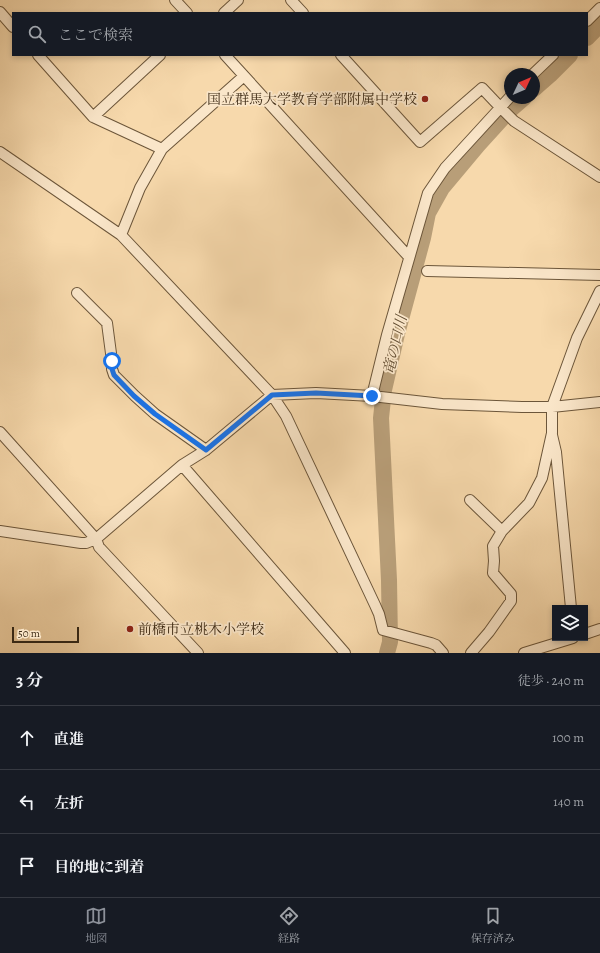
<!DOCTYPE html>
<html lang="ja">
<head>
<meta charset="utf-8">
<style>
	:root { --surface:#171b24; --page:#20242c; --text:#f1f3f6; --muted:#9ea1a6; --line:#363941; --accent:#8c9099 }
	body { margin:0; font-family:Alegreya,"Noto Serif JP",serif; background:var(--page); color:var(--text) }
	.controls { position:absolute; right:12px; bottom:12px; display:grid; overflow:hidden; border-radius:0px; box-shadow:0 2px 6px #0003 }
	.controls button { width:36px; height:36px; display:grid; place-items:center; padding:0; border:0; border-bottom:1px solid var(--line); background:var(--surface); color:var(--text); font:20px sans-serif }
	.compass { position:absolute; left:504px; top:68px; width:36px; height:36px; border-radius:50%; background:var(--surface); box-shadow:0 2px 6px #0003; rotate:46deg }
	.scale { position:absolute; left:12px; bottom:10px; width:67px; box-sizing:border-box; padding-left:4px; border:2px solid #3d2a14; border-top:0; font-size:11px; line-height:14px; white-space:nowrap; color:#3d2a14; -webkit-text-stroke:3px #fae6c9; paint-order:stroke }
	.stop { position:absolute; width:12px; height:12px; margin:-9px; border:3px solid #1a73e8; border-radius:50%; background:#fff }
	.stop.end { background:#1a73e8; border-color:#fff; box-shadow:0 1px 4px #0008 }
	.list { margin:0; padding:0; list-style:none }
	h2 { display:flex; justify-content:space-between; align-items:center; height:52px; margin:0; padding:0 16px; font-size:17px }
	h2 small { font-size:13px; font-weight:400; color:var(--muted) }
	.list li { display:grid; grid-template-columns:26px 1fr auto; gap:12px; align-items:center; box-sizing:border-box; height:64px; padding:0 16px; border-top:1px solid var(--line) }
	.list b { display:block; font-size:15px; white-space:nowrap }
	.list em { font-size:13px; font-style:normal; color:var(--muted) }
	.icon { flex:none; width:22px; height:22px; fill:none; stroke:currentColor; stroke-width:2; stroke-linecap:round; stroke-linejoin:round }
	.map { position:relative; flex:none; width:600px; height:653px; overflow:hidden }
	.search { position:absolute; background:var(--surface); box-shadow:0 2px 6px #0003; left:12px; right:12px; top:12px; height:44px; display:flex; align-items:center; gap:10px; box-sizing:border-box; padding:0 14px; border-radius:0px; color:var(--muted); font-size:15px }
	.sheet { height:244px; background:var(--surface) }
	nav { display:flex; justify-content:space-around; align-items:center; box-sizing:border-box; height:56px; border-top:1px solid var(--line); background:var(--surface); font-size:11px; color:var(--muted) }
	nav a { display:grid; justify-items:center; gap:2px }
	nav .on { color:var(--accent) }
	.map>svg:first-child { display:block }
</style>
</head>
<body>
<div class="map">
<svg width="600" height="653" viewBox="0 0 600 653">
	<rect width="100%" height="100%" fill="#f7d9ac"/>
	<filter id="stains"><feTurbulence type="fractalNoise" baseFrequency=".005" numOctaves="4"/><feColorMatrix values="0 0 0 0 .2 0 0 0 0 .09 0 0 0 0 .02 0 0 0 .5 -.17"/></filter>
	<radialGradient id="worn" r=".72"><stop offset=".6" stop-color="#630" stop-opacity="0"/><stop offset="1" stop-color="#630" stop-opacity=".3"/></radialGradient>
	<g fill="none" stroke-linecap="round" stroke-linejoin="round">
		<path stroke="#b89e78" stroke-width="16" d="M 587,38 L 600,25
			M 534,89 L 550,75 L 570,55
			M 387,653 L 390,642 L 389,580 L 381,418 L 384,390 L 397,334 L 423,238 L 428,213 L 442,188 L 478,145 L 509,111 L 524,98"/>
		<g stroke="#6c563a" stroke-width="12">
			<path id="minor" d="M 175,0 L 187,13
				M 291,0 L 303,13
				M 0,12 L 13,27
				M 224,13 L 238,0
				M 587,21 L 600,8
				M 38,55 L 93,117 L 162,149 L 140,188 L 121,235
				M 225,55 L 409,257
				M 341,55 L 420,142 L 482,88 L 500,107 L 514,121 L 600,177
				M 533,74 L 553,55
				M 93,117 L 160,55
				M 162,149 L 244,76
				M 0,152 L 121,235 L 272,395 L 286,416 L 375,605 L 379,614 L 383,630 L 431,643 L 436,645 L 443,653
				M 427,271 L 600,275
				M 77,293 L 107,323 L 112,361 L 112,369 L 114,375 L 135,396 L 155,414 L 206,450
				M 372,396 L 387,335 L 428,193 L 445,168 L 510,97
				M 0,432 L 96,539 L 99,547 L 198,653
				M 552,435 L 556,452 L 571,608
				M 182,465 L 345,653
				M 470,500 L 502,531
				M 0,531 L 81,543 L 86,543 L 96,539 L 182,465 L 206,450 L 272,395 L 316,393 L 372,396 L 442,404 L 522,407 L 552,407 L 600,402
				M 585,634 L 600,629
				M 471,653 L 489,632 L 511,601 L 511,594 L 493,573 L 494,561 L 493,546 L 502,531 L 529,503 L 542,478 L 552,433 L 552,407 L 577,338 L 600,291
				M 524,653 L 573,638"/>
		</g>
		<use href="#minor" stroke="#fae6c9" stroke-width="10"/>
	</g>
	<g fill="none" stroke-linecap="round" stroke-linejoin="round">
		<path stroke="#1a73e8" stroke-width="5" d="M 112,361 L 112,369 L 114,375 L 134,396 L 155,414 L 206,450 L 272,395 L 316,393 L 372,396"/>
	</g>
	<g fill="#8f2418" stroke="#fae6c9" stroke-width="1.5">
		<circle cx="425" cy="99" r="4"/>
		<circle cx="130" cy="629" r="4"/>
	</g>
	<g text-anchor="middle" dominant-baseline="central" stroke-width="3.5" stroke-linejoin="round" paint-order="stroke">
		<g font-size="14" fill="#3d2a14" stroke="#fae6c9" text-anchor="end">
			<text x="417" y="99">国立群馬大学教育学部附属中学校</text>
			<text x="138" y="629" text-anchor="start">前橋市立桃木小学校</text>
		</g>
		<g font-size="15" font-style="italic" fill="#624d32" stroke="#fae6c9">
			<text transform="translate(395 345) rotate(-77)">竜の口川</text>
		</g>
	</g>
	<rect width="100%" height="100%" filter="url(#stains)"/>
	<rect width="100%" height="100%" fill="url(#worn)"/>
</svg>
<div class="controls">
<button><svg class="icon" aria-label="layers" viewBox="0 0 24 24"><path d="M12 4l9 5-9 5-9-5zM3 14l9 5 9-5"/></svg></button>
</div>
<svg class="compass" viewBox="-18 -18 36 36"><path d="M0-13l5 13h-10z" fill="#e53935"/><path d="M0 13l5-13h-10z" fill="#9ea1a6"/></svg>
<div class="scale">50 m</div>
<div class="stop" style="left:112px;top:361px"></div>
<div class="stop end" style="left:372px;top:396px"></div>
<div class="search"><svg class="icon" aria-label="search" viewBox="0 0 24 24"><circle cx="10" cy="10" r="6"/><path d="M15 15l6 6"/></svg>ここで検索</div>
</div>
<section class="sheet">
<h2>3 分<small>徒歩 · 240 m</small></h2>
<ul class="list">
<li><svg class="icon" aria-label="ahead" viewBox="0 0 24 24"><path d="M12 20V5M6 11l6-6 6 6"/></svg><div><b>直進</b></div><em>100 m</em></li>
<li><svg class="icon" aria-label="left" viewBox="0 0 24 24"><path d="M17 20v-9H6M10 6l-5 5 5 5"/></svg><div><b>左折</b></div><em>140 m</em></li>
<li><svg class="icon" aria-label="arrive" viewBox="0 0 24 24"><path d="M6 21V4h12l-3 4 3 4H6"/></svg><div><b>目的地に到着</b></div></li>
</ul>
</section>
<nav>
<a class="on"><svg class="icon" aria-label="map" viewBox="0 0 24 24"><path d="M3 6l6-2 6 2 6-2v14l-6 2-6-2-6 2zM9 4v14M15 6v14"/></svg>地図</a>
<a><svg class="icon" aria-label="directions" viewBox="0 0 24 24"><path d="M12 3l9 9-9 9-9-9zM9 14v-3h6M13 9l2 2-2 2"/></svg>経路</a>
<a><svg class="icon" aria-label="saved" viewBox="0 0 24 24"><path d="M7 4h10v16l-5-4-5 4z"/></svg>保存済み</a>
</nav>
</body>
</html>
